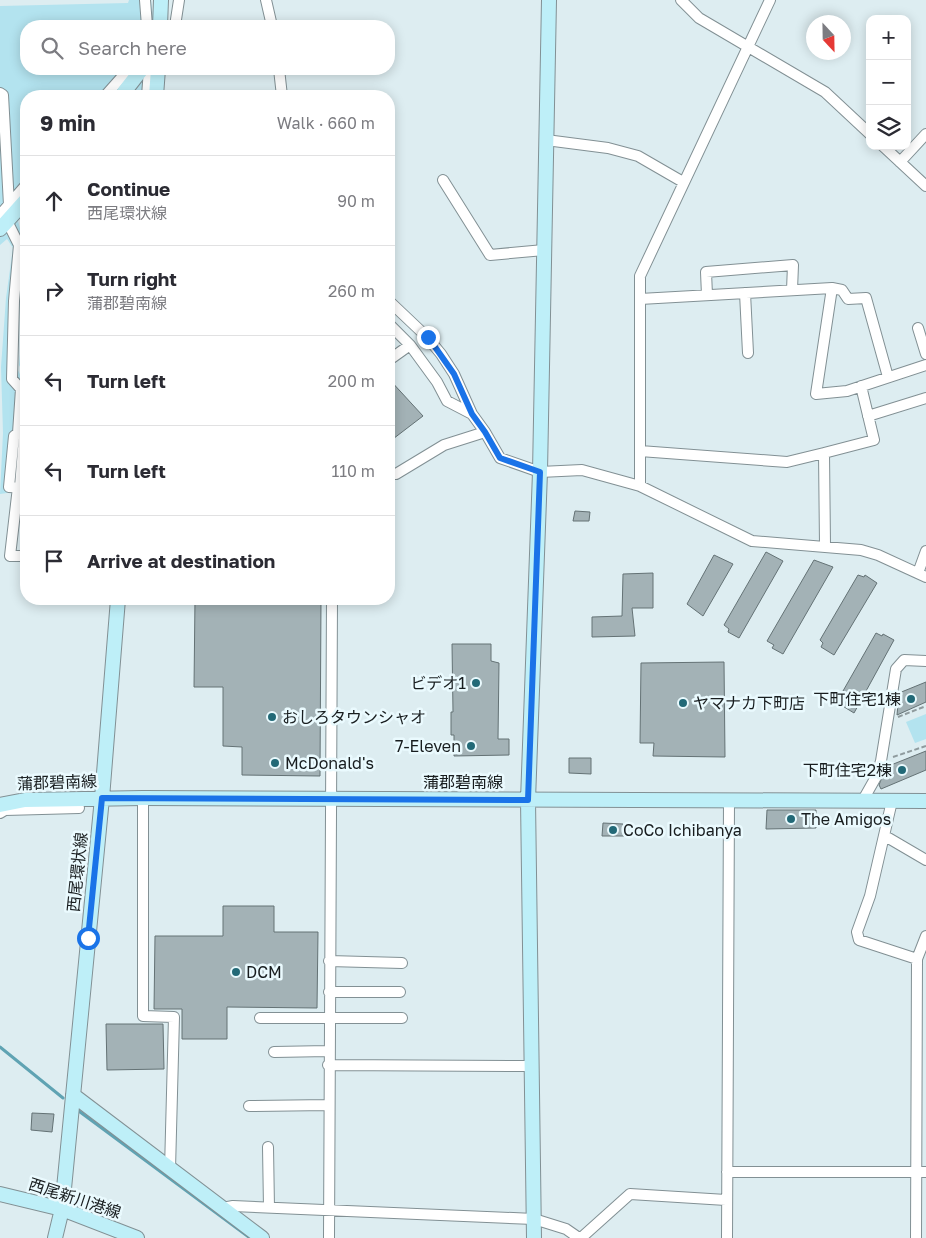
<!DOCTYPE html>
<html lang="en">
<head>
<meta charset="utf-8">
<style>
	:root { --surface:#fff; --page:#f2f2f3; --text:#2b2b33; --muted:#7c7c81; --line:#e1e1e2 }
	body { margin:0; font-family:"Golos Text","Noto Sans JP",sans-serif; background:var(--page); color:var(--text) }
	.controls { position:absolute; right:15px; top:15px; display:grid; overflow:hidden; border-radius:10px; box-shadow:0 2px 12px #0003 }
	.controls button { width:45px; height:45px; display:grid; place-items:center; padding:0; border:0; border-bottom:1px solid var(--line); background:var(--surface); color:var(--text); font:25px sans-serif }
	.compass { position:absolute; left:806px; top:15px; width:45px; height:45px; border-radius:50%; background:var(--surface); box-shadow:0 2px 12px #0003; rotate:158deg }
	.stop { position:absolute; width:15px; height:15px; margin:-11px; border:4px solid #1a73e8; border-radius:50%; background:#fff }
	.stop.end { background:#1a73e8; border-color:#fff; box-shadow:0 1px 5px #0008 }
	.list { margin:0; padding:0; list-style:none }
	h2 { display:flex; justify-content:space-between; align-items:center; height:65px; margin:0; padding:0 20px; font-size:21px }
	h2 small { font-size:16px; font-weight:400; color:var(--muted) }
	.list li { display:grid; grid-template-columns:32px 1fr auto; gap:15px; align-items:center; box-sizing:border-box; height:90px; padding:0 20px; border-top:1px solid var(--line) }
	.list b { display:block; font-size:19px; white-space:nowrap }
	.list p { margin:0; font-size:16px; white-space:nowrap; color:var(--muted) }
	.list em { font-size:16px; font-style:normal; color:var(--muted) }
	.icon { flex:none; width:28px; height:28px; fill:none; stroke:currentColor; stroke-width:2; stroke-linecap:round; stroke-linejoin:round }
	.map { position:relative; flex:none; width:926px; height:1238px; overflow:hidden }
	.search { position:absolute; background:var(--surface); box-shadow:0 2px 12px #0003; left:20px; top:20px; width:375px; height:55px; display:flex; align-items:center; gap:12px; box-sizing:border-box; padding:0 18px; border-radius:20px; color:var(--muted); font-size:19px }
	.panel { position:absolute; background:var(--surface); box-shadow:0 2px 12px #0003; left:20px; top:90px; width:375px; height:515px; border-radius:20px }
	.map>svg:first-child { display:block }
</style>
</head>
<body>
<div class="map">
<svg width="926" height="1238" viewBox="0 0 926 1238">
	<rect width="100%" height="100%" fill="#ddedf1"/>
	<path fill="#b3e3ef" d="M 129,0 L 151,0 L 154,26 L 26,26 L 26,69 L 153,69 L 151,96 L 26,96 L 26,211 L 18,221 L 24,243 L 24,273 L 20,298 L 16,366 L 26,387 L 14,492 L 0,494 L 3,433 L 1,367 L 6,298 L 13,248 L 7,239 L 0,245 L 0,6 L 128,3 Z
		M 26,288 L 26,377 L 19,365 Z
		M 926,714 L 926,739 L 915,743 L 906,722 Z"/>
	<g fill="none" stroke-linecap="round" stroke-linejoin="round">
		<path stroke="#5fa3b3" stroke-width="3" d="M 0,1047 L 63,1098
			M 76,1109 L 250,1238"/>
	</g>
	<path fill="#a3b2b6" stroke="#647275" d="M 389,379 L 423,416 L 389,442 Z
		M 575,511 L 590,512 L 589,521 L 573,521 Z
		M 766,552 L 783,561 L 739,638 L 728,632 L 729,629 L 724,625 Z
		M 714,555 L 733,564 L 703,616 L 687,604 Z
		M 814,560 L 833,567 L 783,654 L 772,648 L 774,645 L 767,641 Z
		M 653,573 L 653,608 L 632,608 L 635,636 L 592,637 L 592,617 L 622,616 L 623,574 Z
		M 858,575 L 864,577 L 865,575 L 877,583 L 834,655 L 821,647 L 823,643 L 820,640 Z
		M 195,599 L 321,599 L 320,776 L 242,775 L 242,747 L 223,746 L 223,687 L 194,687 Z
		M 876,633 L 882,636 L 883,634 L 894,640 L 854,713 L 841,705 L 843,701 L 839,698 Z
		M 452,644 L 491,644 L 491,661 L 499,663 L 498,739 L 509,739 L 509,755 L 454,756 L 454,735 L 451,735 L 451,712 L 453,712 Z
		M 724,662 L 725,757 L 653,756 L 654,743 L 640,743 L 641,663 Z
		M 926,682 L 926,702 L 897,715 L 899,693 Z
		M 926,751 L 926,770 L 881,789 L 879,785 L 886,767 Z
		M 569,758 L 591,758 L 591,774 L 569,773 Z
		M 767,810 L 816,810 L 816,828 L 766,829 Z
		M 603,823 L 623,824 L 624,836 L 602,836 Z
		M 223,906 L 274,906 L 274,932 L 318,932 L 317,1008 L 227,1007 L 227,1039 L 182,1039 L 182,1009 L 154,1009 L 155,936 L 223,936 Z
		M 106,1024 L 163,1024 L 164,1069 L 107,1070 Z
		M 32,1113 L 54,1114 L 52,1132 L 31,1130 Z"/>
	<g fill="none" stroke-linecap="round" stroke-linejoin="round">
		<g stroke="#829094" stroke-width="12">
			<path id="street" d="M 145,0 L 147,26
				M 266,0 L 272,26
				M 681,0 L 699,18 L 825,92 L 870,134
				M 175,26 L 179,0
				M 279,69 L 282,96
				M 0,93 L 3,95 L 9,205
				M 105,96 L 129,69
				M 147,96 L 149,69
				M 546,140 L 608,148 L 638,156 L 683,182
				M 883,146 L 926,186
				M 900,162 L 926,134
				M 443,180 L 490,255 L 544,250
				M 0,215 L 26,185
				M 9,225 L 19,245 L 14,301 L 12,379 L 21,389 L 18,433 L 14,436 L 9,487 L 26,488
				M 832,288 L 816,394 L 847,391 L 926,365
				M 745,293 L 748,353
				M 707,295 L 706,272 L 793,265 L 792,290
				M 640,299 L 832,288 L 842,290 L 848,299 L 866,298 L 888,377
				M 389,301 L 427,337 L 441,354 L 454,374 L 472,414 L 485,432 L 500,458 L 540,472 L 582,470 L 640,486 L 752,541 L 861,550 L 878,555 L 926,577
				M 389,324 L 410,345 L 437,382 L 447,401 L 472,414
				M 918,328 L 926,354
				M 389,360 L 410,345
				M 868,416 L 926,398
				M 640,451 L 787,462 L 824,453
				M 389,474 L 396,474 L 444,445 L 485,432
				M 640,486 L 640,276 L 770,0
				M 18,487 L 10,556 L 26,556
				M 20,487 L 25,424
				M 825,545 L 824,453 L 874,440 L 861,386
				M 918,573 L 926,551
				M 143,798 L 143,1016 L 174,1017 L 170,1169
				M 863,800 L 876,777 L 881,761 L 896,669 L 904,660 L 926,661
				M 892,801 L 870,896 L 857,932 L 859,940 L 917,959
				M 0,813 L 5,810 L 79,808
				M 885,836 L 926,860
				M 329,961 L 402,963
				M 329,992 L 400,992
				M 260,1018 L 402,1018
				M 274,1052 L 328,1051
				M 328,1065 L 531,1066
				M 249,1106 L 328,1105
				M 268,1147 L 269,1208
				M 727,1172 L 926,1172
				M 222,1208 L 233,1206 L 534,1219 L 566,1229 L 579,1238
				M 329,1238 L 332,599
				M 581,1238 L 630,1194 L 726,1200
				M 727,1238 L 729,801
				M 916,1238 L 917,959 L 926,936"/>
		</g>
		<g stroke="#829094" stroke-width="16">
			<path id="secondary" d="M 160,26 L 161,0
				M 121,96 L 142,69
				M 156,96 L 158,69
				M 0,229 L 26,200
				M 0,805 L 25,800 L 143,798 L 926,801
				M 73,1095 L 262,1238
				M 0,1194 L 62,1209 L 137,1238
				M 55,1238 L 62,1209 L 102,798 L 118,599
				M 534,1238 L 528,800 L 540,472 L 549,0"/>
		</g>
		<path stroke="#8f9b9e" stroke-width="2" stroke-dasharray="5 2.5" stroke-linecap="butt" d="M 898,717 L 926,706
			M 893,757 L 926,746"/>
		<use href="#street" stroke="#fff" stroke-width="10"/>
		<use href="#secondary" stroke="#beeff8" stroke-width="14"/>
	</g>
	<g fill="none" stroke-linecap="round" stroke-linejoin="round">
		<path stroke="#1a73e8" stroke-width="6" d="M 88,938 L 102,798 L 528,800 L 540,472 L 500,458 L 485,432 L 472,414 L 454,374 L 428,337"/>
	</g>
	<g fill="#226977" stroke="#eafafe" stroke-width="2">
		<circle cx="476" cy="683" r="5"/>
		<circle cx="911" cy="699" r="5"/>
		<circle cx="683" cy="703" r="5"/>
		<circle cx="272" cy="717" r="5"/>
		<circle cx="471" cy="746" r="5"/>
		<circle cx="275" cy="763" r="5"/>
		<circle cx="902" cy="770" r="5"/>
		<circle cx="791" cy="819" r="5"/>
		<circle cx="613" cy="830" r="5"/>
		<circle cx="236" cy="972" r="5"/>
	</g>
	<g text-anchor="middle" dominant-baseline="central" stroke-width="5" stroke-linejoin="round" paint-order="stroke">
		<g font-size="16" fill="#181d1f" stroke="#eafafe" text-anchor="start">
			<text x="466" y="683" text-anchor="end">ビデオ1</text>
			<text x="901" y="699" text-anchor="end">下町住宅1棟</text>
			<text x="693" y="703">ヤマナカ下町店</text>
			<text x="282" y="717">おしろタウンシャオ</text>
			<text x="461" y="746" text-anchor="end">7-Eleven</text>
			<text x="285" y="763">McDonald's</text>
			<text x="892" y="770" text-anchor="end">下町住宅2棟</text>
			<text x="801" y="819">The Amigos</text>
			<text x="623" y="830">CoCo Ichibanya</text>
			<text x="246" y="972">DCM</text>
		</g>
		<g font-size="16" fill="#181d1f" stroke="#eafafe">
			<text transform="translate(57 782) rotate(-2)">蒲郡碧南線</text>
			<text x="463" y="782">蒲郡碧南線</text>
			<text transform="translate(77 872) rotate(-84)">西尾環状線</text>
			<text transform="translate(75 1198) rotate(18)">西尾新川港線</text>
		</g>
	</g>
</svg>
<div class="controls">
<button>+</button>
<button>−</button>
<button><svg class="icon" aria-label="layers" viewBox="0 0 24 24"><path d="M12 4l9 5-9 5-9-5zM3 14l9 5 9-5"/></svg></button>
</div>
<svg class="compass" viewBox="-18 -18 36 36"><path d="M0-13l5 13h-10z" fill="#e53935"/><path d="M0 13l5-13h-10z" fill="#7c7c81"/></svg>
<div class="stop" style="left:88px;top:938px"></div>
<div class="stop end" style="left:428px;top:337px"></div>
<div class="search"><svg class="icon" aria-label="search" viewBox="0 0 24 24"><circle cx="10" cy="10" r="6"/><path d="M15 15l6 6"/></svg>Search here</div>
<section class="panel">
<h2>9 min<small>Walk · 660 m</small></h2>
<ul class="list">
<li><svg class="icon" aria-label="ahead" viewBox="0 0 24 24"><path d="M12 20V5M6 11l6-6 6 6"/></svg><div><b>Continue</b><p>西尾環状線</p></div><em>90 m</em></li>
<li><svg class="icon" aria-label="right" viewBox="0 0 24 24"><path d="M7 20v-9h11M14 6l5 5-5 5"/></svg><div><b>Turn right</b><p>蒲郡碧南線</p></div><em>260 m</em></li>
<li><svg class="icon" aria-label="left" viewBox="0 0 24 24"><path d="M17 20v-9H6M10 6l-5 5 5 5"/></svg><div><b>Turn left</b></div><em>200 m</em></li>
<li><svg class="icon" aria-label="left" viewBox="0 0 24 24"><path d="M17 20v-9H6M10 6l-5 5 5 5"/></svg><div><b>Turn left</b></div><em>110 m</em></li>
<li><svg class="icon" aria-label="arrive" viewBox="0 0 24 24"><path d="M6 21V4h12l-3 4 3 4H6"/></svg><div><b>Arrive at destination</b></div></li>
</ul>
</section>
</div>
</body>
</html>
